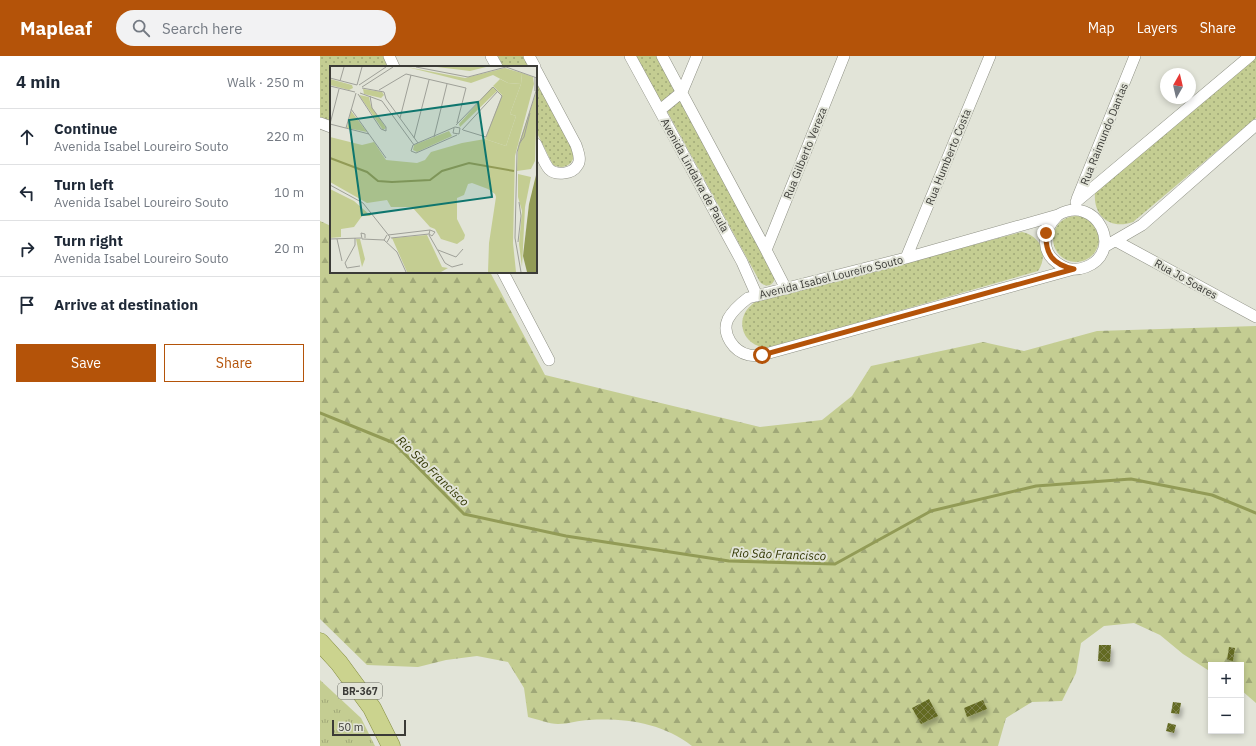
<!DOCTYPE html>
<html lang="en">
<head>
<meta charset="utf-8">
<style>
	:root { --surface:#fff; --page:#f2f2f3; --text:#1f2937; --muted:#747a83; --line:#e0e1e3; --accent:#b45309 }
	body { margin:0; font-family:"IBM Plex Sans",sans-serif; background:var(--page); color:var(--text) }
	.controls { position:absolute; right:12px; bottom:12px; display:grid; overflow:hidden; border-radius:0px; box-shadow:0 2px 6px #0003 }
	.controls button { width:36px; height:36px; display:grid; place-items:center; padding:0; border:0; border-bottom:1px solid var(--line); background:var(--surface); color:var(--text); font:20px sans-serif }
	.compass { position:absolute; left:840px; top:12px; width:36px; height:36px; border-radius:50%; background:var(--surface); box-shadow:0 2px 6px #0003; rotate:8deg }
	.scale { position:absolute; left:12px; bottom:10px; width:74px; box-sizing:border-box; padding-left:4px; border:2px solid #3b3b37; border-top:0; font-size:11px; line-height:14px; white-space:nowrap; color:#3b3b37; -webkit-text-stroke:3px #e2e4d8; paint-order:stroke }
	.stop { position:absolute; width:12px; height:12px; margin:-9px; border:3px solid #b45309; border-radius:50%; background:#fff }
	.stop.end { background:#b45309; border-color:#fff; box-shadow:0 1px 4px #0008 }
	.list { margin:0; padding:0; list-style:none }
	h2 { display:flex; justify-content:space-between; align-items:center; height:52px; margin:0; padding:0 16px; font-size:17px }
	h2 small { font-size:13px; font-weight:400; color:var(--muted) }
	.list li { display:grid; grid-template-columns:26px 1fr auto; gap:12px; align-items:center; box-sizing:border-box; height:56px; padding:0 16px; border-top:1px solid var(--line) }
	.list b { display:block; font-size:15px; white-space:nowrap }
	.list p { margin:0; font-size:13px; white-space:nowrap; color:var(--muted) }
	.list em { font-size:13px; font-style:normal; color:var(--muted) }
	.actions { display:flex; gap:8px; padding:12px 16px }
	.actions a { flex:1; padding:9px 0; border:1px solid var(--accent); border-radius:0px; text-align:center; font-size:14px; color:var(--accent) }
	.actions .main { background:var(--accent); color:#fff }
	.icon { flex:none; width:22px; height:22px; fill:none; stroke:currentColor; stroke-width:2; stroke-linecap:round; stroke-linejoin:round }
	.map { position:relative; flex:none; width:936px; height:690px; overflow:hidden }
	header { display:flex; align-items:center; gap:24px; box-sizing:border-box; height:56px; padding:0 20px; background:var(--accent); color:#fff }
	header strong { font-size:19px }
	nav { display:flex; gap:22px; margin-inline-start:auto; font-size:14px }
	.search { width:280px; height:36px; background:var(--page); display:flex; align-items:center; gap:10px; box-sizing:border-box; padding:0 14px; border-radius:22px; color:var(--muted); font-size:15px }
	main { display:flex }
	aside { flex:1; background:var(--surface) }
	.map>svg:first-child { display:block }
</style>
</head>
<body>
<header>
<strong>Mapleaf</strong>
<div class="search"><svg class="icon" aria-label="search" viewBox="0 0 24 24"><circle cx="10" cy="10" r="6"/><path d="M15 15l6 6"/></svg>Search here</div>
<nav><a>Map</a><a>Layers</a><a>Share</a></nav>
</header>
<main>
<aside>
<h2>4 min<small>Walk · 250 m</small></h2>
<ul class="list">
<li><svg class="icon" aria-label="ahead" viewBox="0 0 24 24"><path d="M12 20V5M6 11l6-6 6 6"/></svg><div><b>Continue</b><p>Avenida Isabel Loureiro Souto</p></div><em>220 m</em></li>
<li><svg class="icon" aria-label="left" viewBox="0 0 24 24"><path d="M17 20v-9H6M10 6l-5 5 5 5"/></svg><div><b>Turn left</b><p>Avenida Isabel Loureiro Souto</p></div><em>10 m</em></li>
<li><svg class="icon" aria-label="right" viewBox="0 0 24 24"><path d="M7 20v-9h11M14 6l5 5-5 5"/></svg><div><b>Turn right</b><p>Avenida Isabel Loureiro Souto</p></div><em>20 m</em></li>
<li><svg class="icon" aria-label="arrive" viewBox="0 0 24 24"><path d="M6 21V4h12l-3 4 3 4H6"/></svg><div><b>Arrive at destination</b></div></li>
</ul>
<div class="actions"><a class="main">Save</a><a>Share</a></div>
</aside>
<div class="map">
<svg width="936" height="690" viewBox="0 0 936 690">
	<defs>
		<pattern id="grass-tufts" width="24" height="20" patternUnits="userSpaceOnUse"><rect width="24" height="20" fill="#c4cd92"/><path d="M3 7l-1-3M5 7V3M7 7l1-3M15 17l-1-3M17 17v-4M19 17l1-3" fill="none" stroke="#a0a878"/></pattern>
		<pattern id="forest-firs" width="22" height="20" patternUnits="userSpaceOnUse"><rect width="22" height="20" fill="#c4cd92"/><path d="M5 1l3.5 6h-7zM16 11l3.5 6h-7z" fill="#a0a878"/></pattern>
		<pattern id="park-dots" width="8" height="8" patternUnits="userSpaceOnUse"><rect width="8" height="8" fill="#c4cd92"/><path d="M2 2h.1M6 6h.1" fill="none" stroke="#a0a878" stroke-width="1.8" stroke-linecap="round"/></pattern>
		<pattern id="building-cross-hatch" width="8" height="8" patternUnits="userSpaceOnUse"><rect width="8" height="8" fill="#636a24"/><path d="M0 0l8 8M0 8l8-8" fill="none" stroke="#7b804c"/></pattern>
		<filter id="shadow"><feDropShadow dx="2.5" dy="4.5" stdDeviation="2" flood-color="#0004"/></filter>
	</defs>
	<rect width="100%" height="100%" fill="#e2e4d8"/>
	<path fill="url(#grass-tufts)" d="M 0,624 L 41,662 L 55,690 L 0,690 Z"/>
	<path fill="url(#forest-firs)" d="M 0,165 L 11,170 L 11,216 L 170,216 L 225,319 L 440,371 L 502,364 L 532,340 L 551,310 L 663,286 L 704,295 L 777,275 L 936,270 L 936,647 L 921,634 L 921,609 L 891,609 L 891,616 L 863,598 L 840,579 L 814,567 L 784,570 L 761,587 L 756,617 L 742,645 L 712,646 L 686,662 L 678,690 L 372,690 C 342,667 306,662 269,664 C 259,664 249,668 238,668 C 229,668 217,663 208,661 L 204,632 L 188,606 L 157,600 L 126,604 L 98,611 L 47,609 L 0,563 Z"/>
	<path fill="url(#park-dots)" d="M 0,0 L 65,0 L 71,11 L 11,11 L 11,68 L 0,64 Z
		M 178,0 L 203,0 L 209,11 L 183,11 Z
		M 315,0 L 337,0 L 355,33 L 355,37 L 341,48 Z
		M 936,0 L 936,62 L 813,166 C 791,174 773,161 775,137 Z
		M 216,25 L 254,97 C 254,109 244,114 233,109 L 216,75 Z
		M 358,45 L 362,46 L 455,221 C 454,230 446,232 440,226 L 347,55 Z
		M733 183a23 23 0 1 1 46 0a23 23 0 1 1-46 0Z
		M 702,176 C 721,180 729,199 718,215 L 449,292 C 422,291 412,262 435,246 Z"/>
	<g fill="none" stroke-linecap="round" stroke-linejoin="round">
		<path stroke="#929b56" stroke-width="3" d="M 0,357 L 74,387 L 144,458 L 246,480 L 409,505 L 515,508 L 611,455 L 716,430 L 811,423 L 892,439 L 936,457"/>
	</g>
	<path fill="url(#building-cross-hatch)" filter="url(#shadow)" d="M 779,589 L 791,589 L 790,606 L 778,605 Z
		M 909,591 L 915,592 L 913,605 L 907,604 Z
		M 609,643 L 618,660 L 601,668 L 592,652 Z
		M 663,644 L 667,653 L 647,661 L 644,652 Z
		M 853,646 L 861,647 L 859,658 L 851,657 Z
		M 848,667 L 856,669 L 854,677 L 846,675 Z"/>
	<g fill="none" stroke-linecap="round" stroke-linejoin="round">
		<g stroke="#8f9185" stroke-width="12">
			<path id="street" d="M 69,0 L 74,11
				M 171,0 L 177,11
				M 209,0 L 215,11
				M 310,0 L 422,206 L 437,240
				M 342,0 L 446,194 L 466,233
				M 216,14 L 256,89 C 258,96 262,104 257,110 C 252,118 236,120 229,113 C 224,107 220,96 216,88
				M 340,54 L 362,36 L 377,0
				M 0,67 L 11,71
				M 757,143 L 815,0
				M 756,146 L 930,0
				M 738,159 C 721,176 720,198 742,210 C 749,214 758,214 766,211 C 805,196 777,137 738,159 L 586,202 L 428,242 C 420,248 413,254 408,263 C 401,278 414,296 429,299 C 433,300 438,299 442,299 L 754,213
				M 796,185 L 936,261
				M 784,191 L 822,169 L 936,69
				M 446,194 L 524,0
				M 586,202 L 670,0
				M 183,216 L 229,304"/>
		</g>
		<g stroke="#828b3e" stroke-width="19">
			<path id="primary" d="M 0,586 L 19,607 L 52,652 L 71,690"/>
		</g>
		<use href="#street" stroke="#fff" stroke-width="11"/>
		<use href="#primary" stroke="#cbd38e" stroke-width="18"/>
	</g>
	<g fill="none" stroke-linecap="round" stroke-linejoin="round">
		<path stroke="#b45309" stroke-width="5" d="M 442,299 L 754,213 C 733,209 725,198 726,177"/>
	</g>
	<g text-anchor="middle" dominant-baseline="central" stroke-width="4" stroke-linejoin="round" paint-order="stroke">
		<rect fill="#e2e4d8" stroke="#6d6e67" stroke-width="1" x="18" y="627" width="44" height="16" rx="3"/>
		<g font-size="10" font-weight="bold" fill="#3b3b37">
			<text x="40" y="635">BR-367</text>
		</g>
		<g font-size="11" fill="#3b3b37" stroke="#e2e4d8">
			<text transform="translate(784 78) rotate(-68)">Rua Raimundo Dantas</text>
			<text transform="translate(485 97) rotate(-68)">Rua Gilberto Vereza</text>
			<text transform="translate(628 101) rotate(-68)">Rua Humberto Costa</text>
			<text transform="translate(375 119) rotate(61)">Avenida Lindalva de Paula</text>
			<text transform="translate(511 221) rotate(-14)">Avenida Isabel Loureiro Souto</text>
			<text transform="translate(866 223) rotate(29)">Rua Jo Soares</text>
		</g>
		<g font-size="12" font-style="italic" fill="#303500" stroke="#e2e4d8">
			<text transform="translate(113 415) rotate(44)">Rio São Francisco</text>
			<text transform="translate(459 498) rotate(2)">Rio São Francisco</text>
		</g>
	</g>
	<g transform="translate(10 10)">
		<rect width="207" height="207" fill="#e2e4d8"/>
		<path d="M 77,1 L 135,12 L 175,2 L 192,7 L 191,18 L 178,17 L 163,9 L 141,17 ZM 0,123 L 24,135 L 41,150 L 32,150 L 24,161 L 11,163 L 11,171 L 0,172 Z" fill="#c4cd92"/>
		<path d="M 107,1 L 156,1 L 140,5 ZM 192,7 L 203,11 L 204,18 L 185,90 L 183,177 L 186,206 L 158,206 L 159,177 L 166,131 L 165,128 L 158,123 L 142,117 L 138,118 L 134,129 L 127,132 L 127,153 L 135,169 L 134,173 L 127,178 L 111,173 L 105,163 L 100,161 L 82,141 L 61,141 L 57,134 L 37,137 L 0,116 L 0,71 L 32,79 L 44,76 L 56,94 L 87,97 L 95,94 L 101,86 L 132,77 L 155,73 L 176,80 L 186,50 L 180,48 L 191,18 ZM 207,24 L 205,95 L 201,103 L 187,105 L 188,80 ZM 188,108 L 201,111 L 195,141 L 192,201 L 189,178 L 192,145 L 188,131 ZM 97,169 L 112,201 L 118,202 L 111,206 L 77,206 L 62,172 ZM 26,173 L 30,173 L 35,193 L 32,201 Z" fill="#c4cd92"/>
		<path d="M 0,13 L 22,19 L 23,22 L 19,24 L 0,19 ZM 170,13 L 178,17 L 191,18 L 180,48 L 186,50 L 176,80 L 155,73 L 172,29 L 163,20 ZM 162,21 L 167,25 L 130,61 L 129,58 ZM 33,23 L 52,26 L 54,29 L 51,32 L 34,28 ZM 29,29 L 39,31 L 41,40 L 56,62 L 53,64 ZM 21,45 L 37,66 L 17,62 ZM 119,65 L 122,70 L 87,86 L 83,84 L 84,79 Z" fill="#c4cd92"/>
		<path d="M 207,105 L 207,206 L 197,206 L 193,190 L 199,138 Z" fill="#929b56"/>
		<path fill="none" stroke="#929b56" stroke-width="2" d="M 0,92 L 37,106 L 48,115 L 62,116 L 100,114 L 112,105 L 139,97 L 184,105"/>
		<path fill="none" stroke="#9fa098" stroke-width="1" d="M 86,1 L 138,11 L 176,1 L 207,12M 205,11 L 205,25M 0,12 L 27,19 L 32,1M 10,15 L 14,1M 29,19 L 56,1M 0,20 L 25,26M 32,21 L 63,1M 32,22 L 54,26 L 56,33 L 88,77M 49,24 L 76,8 L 136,22 L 127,57M 30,27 L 52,35 L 84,79M 28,28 L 51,63 L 56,65M 40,30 L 42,42 L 56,61 L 56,65M 21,43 L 56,92M 70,52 L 81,9M 0,58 L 39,68M 0,58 L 9,23M 126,59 L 163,21 L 172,30 L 156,71 L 133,64M 16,62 L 26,27M 124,62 L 123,67 L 129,68 L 130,62 L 125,61 L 83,79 L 81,85 L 86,87 L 127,69M 132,64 L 168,25M 104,71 L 117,18M 84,72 L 99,14M 189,78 L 194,71 L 200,47M 0,119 L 33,137 L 60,171 L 57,176M 57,169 L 54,174 L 67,186 L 76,206M 58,169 L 100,164M 99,169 L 115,197 L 122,201 L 133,198M 25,172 L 25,179 L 15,197 L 17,202 L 30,200M 35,172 L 35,168 L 31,167 L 32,173 L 54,174M 61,172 L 99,168 L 102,170 L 105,166 L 100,164 L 99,168M 0,173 L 31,172M 7,173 L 12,195M 188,176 L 191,150 L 189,136M 108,184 L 126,191 L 133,183M 191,206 L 185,172 L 187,86 L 207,22"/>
		<path fill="#0f766e" fill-opacity="0.15" stroke="#0f766e" stroke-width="2" d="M 148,36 L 162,131 L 32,149 L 19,54 Z"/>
		<rect width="207" height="207" fill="none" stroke="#3b3b37" stroke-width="2"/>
	</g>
</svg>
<div class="controls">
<button>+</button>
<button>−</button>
</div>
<svg class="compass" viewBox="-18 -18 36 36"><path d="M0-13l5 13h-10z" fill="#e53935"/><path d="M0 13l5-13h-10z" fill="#747a83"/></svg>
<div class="scale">50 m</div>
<div class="stop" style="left:442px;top:299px"></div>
<div class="stop end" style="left:726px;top:177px"></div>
</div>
</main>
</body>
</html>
